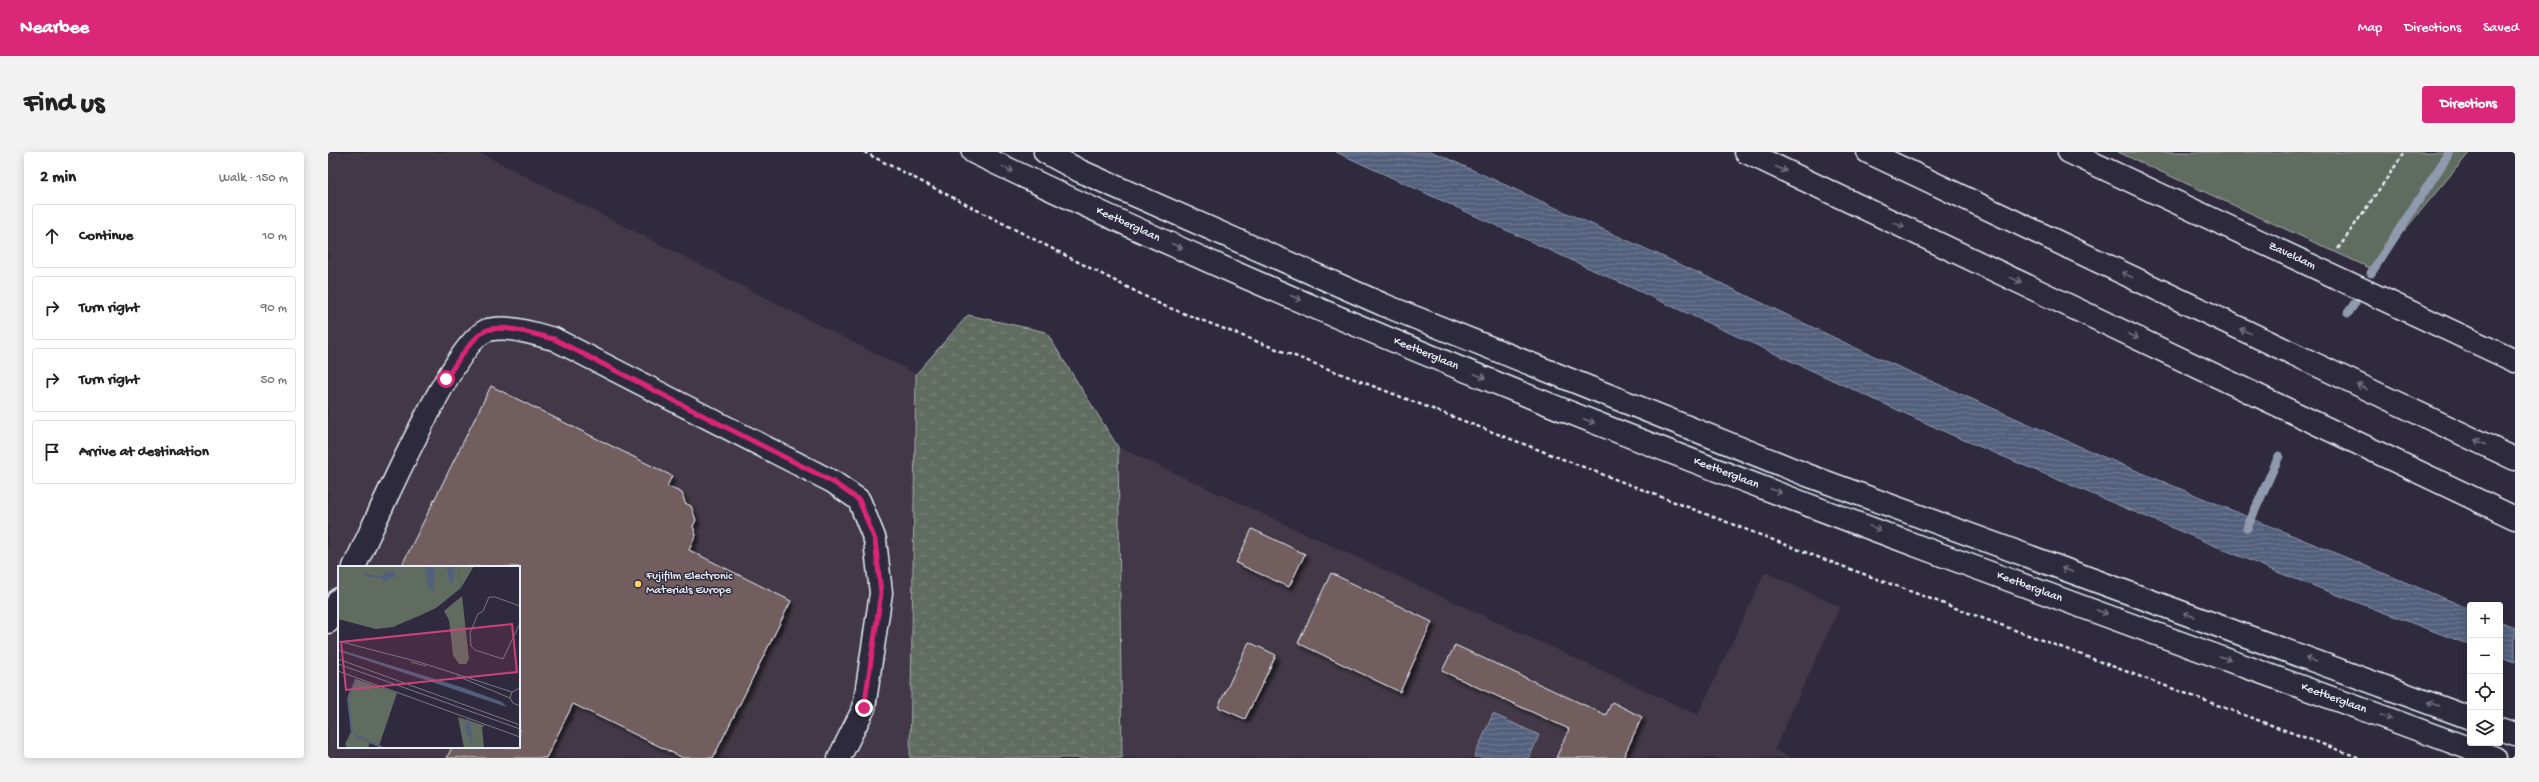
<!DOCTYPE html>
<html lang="en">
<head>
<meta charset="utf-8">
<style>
	:root { --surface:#fff; --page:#f2f2f2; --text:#222; --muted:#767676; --line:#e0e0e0; --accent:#db2777 }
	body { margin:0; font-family:"Gochi Hand",sans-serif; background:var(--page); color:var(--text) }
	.controls { position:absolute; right:12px; bottom:12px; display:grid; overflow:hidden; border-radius:4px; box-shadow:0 2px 10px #0003 }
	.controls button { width:36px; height:36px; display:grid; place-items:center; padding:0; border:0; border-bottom:1px solid var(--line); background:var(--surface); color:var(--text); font:20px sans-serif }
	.stop { position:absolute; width:12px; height:12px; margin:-9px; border:3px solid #db2777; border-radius:50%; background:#fff }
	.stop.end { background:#db2777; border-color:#fff; box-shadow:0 1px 4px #0008 }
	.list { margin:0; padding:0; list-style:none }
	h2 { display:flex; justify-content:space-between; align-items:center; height:52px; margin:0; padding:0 16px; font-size:17px }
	h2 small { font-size:13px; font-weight:400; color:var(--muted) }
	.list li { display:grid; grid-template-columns:26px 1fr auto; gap:12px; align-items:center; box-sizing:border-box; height:64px; margin:0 8px 8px; padding:0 8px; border:1px solid var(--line); border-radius:4px }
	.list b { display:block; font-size:15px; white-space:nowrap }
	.list em { font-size:13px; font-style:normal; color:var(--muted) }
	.icon { flex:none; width:22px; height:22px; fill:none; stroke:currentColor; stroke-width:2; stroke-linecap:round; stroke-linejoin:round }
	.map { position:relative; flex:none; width:2187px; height:606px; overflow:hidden; border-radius:4px }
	header { display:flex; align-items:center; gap:24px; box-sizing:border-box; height:56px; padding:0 20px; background:var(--accent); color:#fff }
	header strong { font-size:19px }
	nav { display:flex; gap:22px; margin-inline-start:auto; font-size:14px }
	.intro { display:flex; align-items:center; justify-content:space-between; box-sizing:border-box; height:96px; padding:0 24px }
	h1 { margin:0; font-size:28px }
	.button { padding:10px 18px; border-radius:4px; background:var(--accent); color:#fff; font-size:14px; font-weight:700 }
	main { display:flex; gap:24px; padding:0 24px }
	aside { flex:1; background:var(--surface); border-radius:4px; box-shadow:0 2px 10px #0003 }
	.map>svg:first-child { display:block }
</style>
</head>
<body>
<header>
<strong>Nearbee</strong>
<nav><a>Map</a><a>Directions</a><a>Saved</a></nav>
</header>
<div class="intro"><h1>Find us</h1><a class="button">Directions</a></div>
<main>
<aside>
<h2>2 min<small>Walk · 150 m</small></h2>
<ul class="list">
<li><svg class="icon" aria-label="ahead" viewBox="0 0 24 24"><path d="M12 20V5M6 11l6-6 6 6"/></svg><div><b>Continue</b></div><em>10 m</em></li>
<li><svg class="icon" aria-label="right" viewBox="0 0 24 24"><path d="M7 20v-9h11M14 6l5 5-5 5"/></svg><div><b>Turn right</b></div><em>90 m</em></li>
<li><svg class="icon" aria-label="right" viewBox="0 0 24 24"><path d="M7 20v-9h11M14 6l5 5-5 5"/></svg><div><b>Turn right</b></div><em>50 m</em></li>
<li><svg class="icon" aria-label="arrive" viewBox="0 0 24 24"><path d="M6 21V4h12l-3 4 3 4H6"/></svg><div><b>Arrive at destination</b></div></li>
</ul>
</aside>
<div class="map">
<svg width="2187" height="606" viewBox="0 0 2187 606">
	<defs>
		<pattern id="wetland-marsh" width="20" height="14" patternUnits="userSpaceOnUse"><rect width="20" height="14" fill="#616c61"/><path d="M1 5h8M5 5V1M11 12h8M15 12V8" fill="none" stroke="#788178"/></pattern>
		<pattern id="water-rules" width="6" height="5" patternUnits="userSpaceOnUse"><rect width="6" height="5" fill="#53607c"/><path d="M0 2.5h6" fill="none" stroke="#6c778f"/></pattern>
		<filter id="shadow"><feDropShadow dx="3.5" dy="3.5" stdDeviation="2" flood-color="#0009"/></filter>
	</defs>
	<rect width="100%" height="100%" fill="#2f2a3d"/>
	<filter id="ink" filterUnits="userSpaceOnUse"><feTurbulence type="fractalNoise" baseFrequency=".025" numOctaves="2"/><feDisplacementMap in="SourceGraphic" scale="8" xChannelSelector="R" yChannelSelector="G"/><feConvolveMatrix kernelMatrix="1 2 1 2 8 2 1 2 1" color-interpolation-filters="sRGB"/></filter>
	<g filter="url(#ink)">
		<path fill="#433947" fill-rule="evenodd" d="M 0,0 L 150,0 L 588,222 L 582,606 L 0,606 ZM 11,415 L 191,415 L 191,595 L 11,595 Z
			M 790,295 L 1370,563 L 1437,420 L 1512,455 L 1446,598 L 1464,606 L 794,606 Z"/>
		<path fill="#616c61" stroke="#a4aeac" d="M 1790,0 L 2142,0 L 2044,117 Z"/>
		<path fill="url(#wetland-marsh)" stroke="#a4aeac" d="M 640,163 L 718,180 L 790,295 L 794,606 L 582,606 L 588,222 Z"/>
		<path fill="url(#water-rules)" stroke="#8f9aae" d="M 1008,0 L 1105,0 L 1384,127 L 1530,197 L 1778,306 L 2142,457 L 2142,493 L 1949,420 L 1624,283 Z
			M 2172,469 L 2187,476 L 2187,510 L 2172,505 Z
			M 1165,562 L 1211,583 L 1201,606 L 1146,605 Z"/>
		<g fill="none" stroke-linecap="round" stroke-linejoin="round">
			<path stroke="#8f9aae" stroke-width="9" d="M 2043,121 L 2122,0
				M 2020,161 L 2027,151
				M 1919,376 L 1951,304"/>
		</g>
		<path fill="#725d5f" stroke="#e8f1f8" filter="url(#shadow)" d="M 163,234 L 344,324 L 339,334 L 354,341 L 357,351 L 363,354 L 368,368 L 365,374 L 368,383 L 361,398 L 463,449 L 385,606 L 355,606 L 245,552 L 218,606 L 119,606 L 124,595 L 191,595 L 191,415 L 73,415 Z
			M 924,377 L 977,402 L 961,435 L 908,411 Z
			M 1003,421 L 1104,470 L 1072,540 L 970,491 Z
			M 921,490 L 948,503 L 917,567 L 890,555 Z
			M 1127,493 L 1278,563 L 1284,550 L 1314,565 L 1295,606 L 1228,606 L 1241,577 L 1114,519 Z"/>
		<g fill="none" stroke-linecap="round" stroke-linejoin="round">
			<g stroke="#e8f1f8" stroke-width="25">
				<g id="minor">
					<path id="s1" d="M 1741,0 L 2187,209"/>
					<path d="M 26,415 C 45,376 126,187 160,178 C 181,173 206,182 226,187 L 505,330 L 531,348 L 547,388 L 553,441 L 536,556 L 511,606"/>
					<path d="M 0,470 L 11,447"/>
				</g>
			</g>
			<g stroke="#e8f1f8" stroke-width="25">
				<g id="major">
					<path id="s2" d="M 645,0 C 1137,239 1655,417 2167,606"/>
					<path d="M 717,0 L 752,19 L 1056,153 L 1479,323 L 2142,566"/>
					<path d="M 2172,577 L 2187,582"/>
				</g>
			</g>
			<g stroke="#e8f1f8" stroke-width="25">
				<path id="highway" d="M 1418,0 L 2187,366
					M 1540,0 L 2187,307"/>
			</g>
			<path stroke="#e8f1f8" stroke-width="2.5" stroke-dasharray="4 3" stroke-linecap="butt" d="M 536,0 L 834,153 L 1487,404 L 2032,606
				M 2010,97 L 2077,0"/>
			<use href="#minor" stroke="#2f2a3d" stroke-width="22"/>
			<use href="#major" stroke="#2f2a3d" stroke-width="22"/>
			<use href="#highway" stroke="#2f2a3d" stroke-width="22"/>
		</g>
		<defs><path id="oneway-shaft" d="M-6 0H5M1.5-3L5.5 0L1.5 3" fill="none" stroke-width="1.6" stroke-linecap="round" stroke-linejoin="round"/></defs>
		<g stroke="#70707e">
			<use href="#oneway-shaft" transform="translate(680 17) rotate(26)"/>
			<use href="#oneway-shaft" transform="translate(1453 17) rotate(25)"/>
			<use href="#oneway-shaft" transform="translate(1571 73) rotate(25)"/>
			<use href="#oneway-shaft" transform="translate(849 94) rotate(24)"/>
			<use href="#oneway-shaft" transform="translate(1799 123) rotate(-155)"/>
			<use href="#oneway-shaft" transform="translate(1688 128) rotate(25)"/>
			<use href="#oneway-shaft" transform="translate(968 146) rotate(24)"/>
			<use href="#oneway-shaft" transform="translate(1917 179) rotate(-155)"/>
			<use href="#oneway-shaft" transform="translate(1805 184) rotate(25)"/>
			<use href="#oneway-shaft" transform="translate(1152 224) rotate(23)"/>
			<use href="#oneway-shaft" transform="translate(2034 235) rotate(-155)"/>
			<use href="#oneway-shaft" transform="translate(1261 269) rotate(21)"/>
			<use href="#oneway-shaft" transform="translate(2152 290) rotate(-155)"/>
			<use href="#oneway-shaft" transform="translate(1448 339) rotate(21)"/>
			<use href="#oneway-shaft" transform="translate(1547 376) rotate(20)"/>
			<use href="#oneway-shaft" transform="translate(1739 418) rotate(-160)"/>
			<use href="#oneway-shaft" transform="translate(1774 460) rotate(20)"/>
			<use href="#oneway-shaft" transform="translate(1861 463) rotate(-160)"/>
			<use href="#oneway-shaft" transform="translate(1897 506) rotate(20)"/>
			<use href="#oneway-shaft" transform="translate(1983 508) rotate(-160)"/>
			<use href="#oneway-shaft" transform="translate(2105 552) rotate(-160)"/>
			<use href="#oneway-shaft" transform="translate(2058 565) rotate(20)"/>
		</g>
	</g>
	<g fill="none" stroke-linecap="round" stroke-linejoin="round" filter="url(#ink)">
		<path stroke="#db2777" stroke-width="5" d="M 118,227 C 126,214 145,183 159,178 C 176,172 209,183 226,187 L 505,330 L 531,348 L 547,388 L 553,441 L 536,556"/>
	</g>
	<circle fill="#ffd166" stroke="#2f2a3d" stroke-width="1.5" cx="310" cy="432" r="4"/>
	<g text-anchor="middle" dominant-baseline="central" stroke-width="3" stroke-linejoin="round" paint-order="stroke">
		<g font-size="12" fill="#e8f1f8" stroke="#2f2a3d">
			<text stroke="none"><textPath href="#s2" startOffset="171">Keetberglaan</textPath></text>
			<text stroke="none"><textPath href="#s1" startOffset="246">Zaveldam</textPath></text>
			<text stroke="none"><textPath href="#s2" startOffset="496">Keetberglaan</textPath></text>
			<text stroke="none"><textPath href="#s2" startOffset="819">Keetberglaan</textPath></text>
			<text stroke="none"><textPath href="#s2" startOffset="1143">Keetberglaan</textPath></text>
			<text stroke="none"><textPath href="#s2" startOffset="1467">Keetberglaan</textPath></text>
		</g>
		<g font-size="12" fill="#e8f1f8" stroke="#2f2a3d" text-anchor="start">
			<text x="318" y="425">Fujifilm Electronic<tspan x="318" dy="14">Materials Europe</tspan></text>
		</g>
	</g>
	<g transform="translate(10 414)">
		<rect width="182" height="182" fill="#2f2a3d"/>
		<path d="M 120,0 L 136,0 L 123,22 ZM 18,113 L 59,127 L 41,180 L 32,176 L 30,182 L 9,182 L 7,178 L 13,166 L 10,129 ZM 120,151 L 148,160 L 144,161 L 146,182 L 126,182 Z" fill="#616c61"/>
		<path d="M 124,30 L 131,93 L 128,98 L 121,98 L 115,89 L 111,54 L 106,45 Z" fill="#616c61"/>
		<path d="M 0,0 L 120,0 L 123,22 L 98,42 L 83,49 L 55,61 L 38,63 L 0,53 Z" fill="#616c61"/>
		<path d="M 82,0 L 97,0 L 96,24 L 92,24 L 89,20 L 88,1 ZM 109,0 L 116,0 L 115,17 L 111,16 ZM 57,5 L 58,13 L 55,11 L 47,15 L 40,11 L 49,6 ZM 0,83 L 123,121 L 164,136 L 169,141 L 0,85 ZM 129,153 L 132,154 L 135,182 L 127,162 Z" fill="#53607c"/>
		<path fill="none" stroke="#53607c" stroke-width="2" d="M 26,9 L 40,11M 14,167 L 10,133 L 18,113M 17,169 L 45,182"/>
		<path fill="none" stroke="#797a88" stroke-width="1" d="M 182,40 L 157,31 L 151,31 L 145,45 L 140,48 L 132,67 L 133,80 L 137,84 L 165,93 L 182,57M 0,75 L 81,96 L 174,126M 0,93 L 182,159M 73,96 L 88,100M 0,98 L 182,163M 0,105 L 182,171M 119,110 L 172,132M 182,122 L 174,126 L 172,132 L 175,137 L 182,140"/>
		<path fill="#ca437a" fill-opacity="0.15" stroke="#ca437a" stroke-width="2" d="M 174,58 L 179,106 L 8,124 L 3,76 Z"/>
		<rect width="182" height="182" fill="none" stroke="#e8f1f8" stroke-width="2"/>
	</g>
</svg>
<div class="controls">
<button>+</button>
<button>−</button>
<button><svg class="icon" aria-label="locate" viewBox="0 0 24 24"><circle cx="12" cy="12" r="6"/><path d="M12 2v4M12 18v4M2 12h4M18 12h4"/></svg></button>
<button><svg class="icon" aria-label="layers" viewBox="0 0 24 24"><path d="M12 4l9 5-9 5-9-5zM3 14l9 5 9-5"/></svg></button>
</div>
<div class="stop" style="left:118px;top:227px"></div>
<div class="stop end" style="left:536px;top:556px"></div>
</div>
</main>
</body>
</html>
